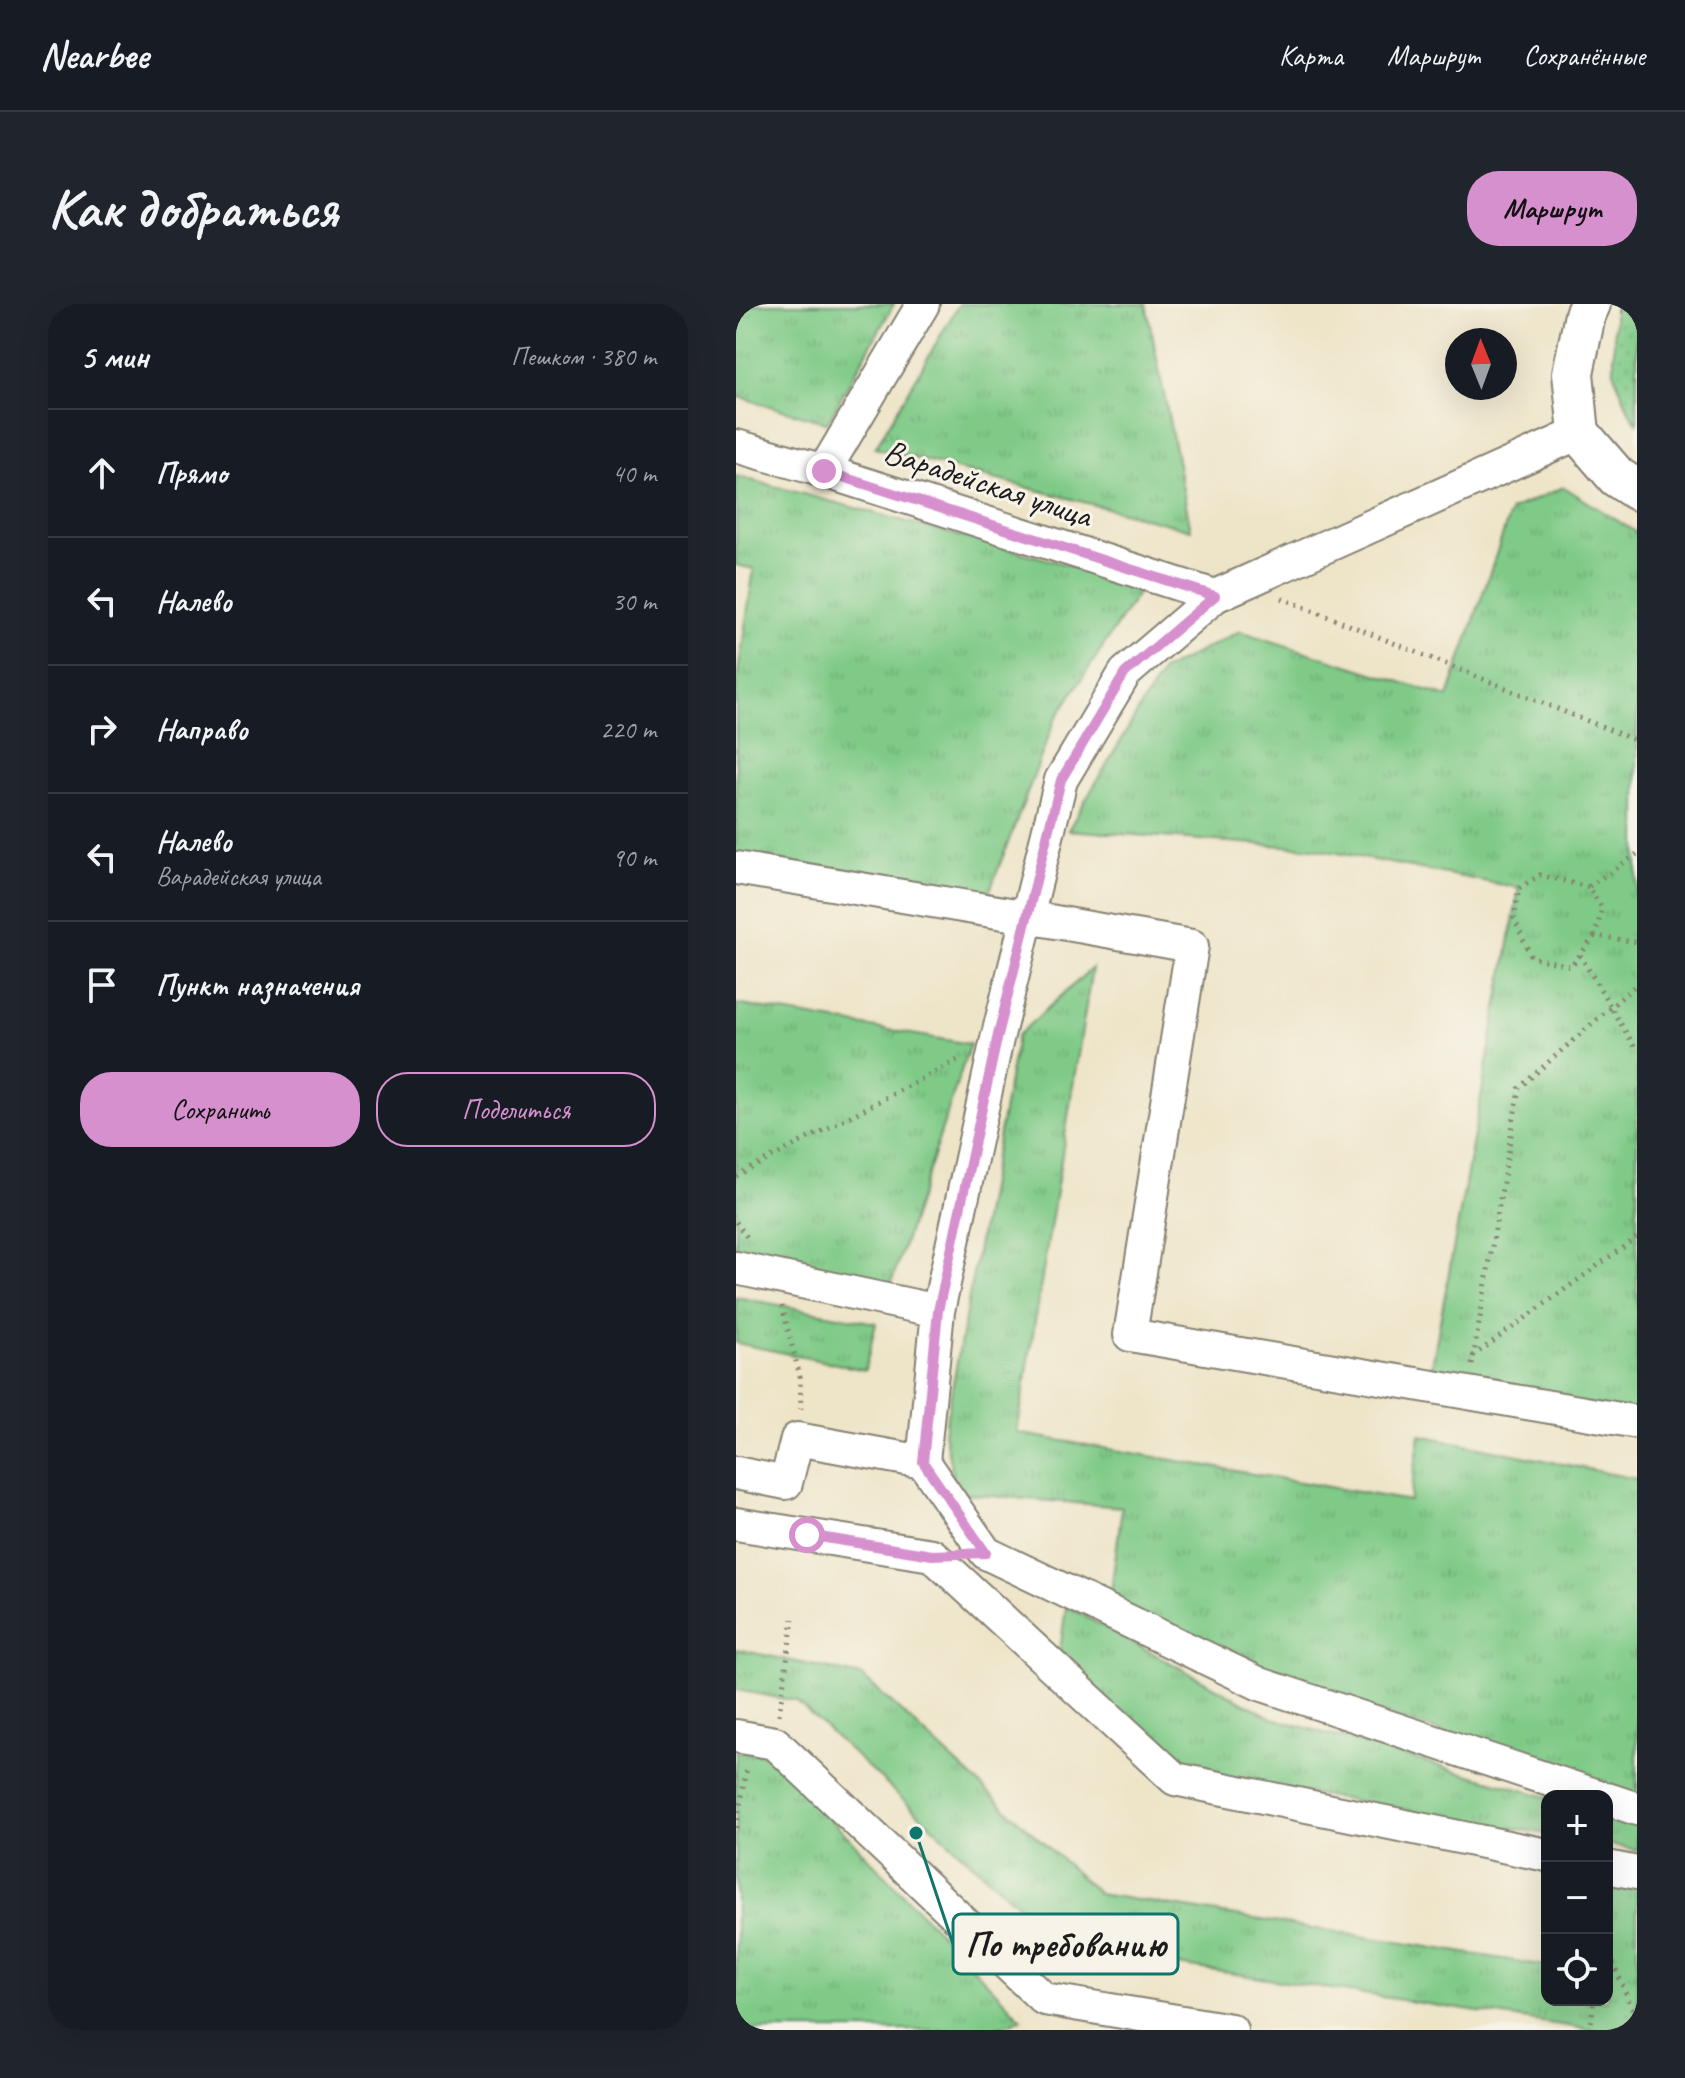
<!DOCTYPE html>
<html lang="ru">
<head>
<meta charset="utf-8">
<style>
	:root { --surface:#171b24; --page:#20242c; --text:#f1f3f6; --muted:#9ea1a6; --line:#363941; --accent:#d690ce }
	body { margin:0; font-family:Caveat,sans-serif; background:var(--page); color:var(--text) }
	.controls { position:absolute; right:24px; bottom:24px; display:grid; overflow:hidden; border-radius:16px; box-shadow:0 8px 32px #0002 }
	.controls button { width:72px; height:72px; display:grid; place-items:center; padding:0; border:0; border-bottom:2px solid var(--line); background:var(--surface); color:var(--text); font:40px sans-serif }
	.compass { position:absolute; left:709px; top:24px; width:72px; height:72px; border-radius:50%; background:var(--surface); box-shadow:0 8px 32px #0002; rotate:359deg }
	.stop { position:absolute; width:24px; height:24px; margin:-18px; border:6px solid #d690ce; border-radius:50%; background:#fff }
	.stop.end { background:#d690ce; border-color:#fff; box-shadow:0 2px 8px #0008 }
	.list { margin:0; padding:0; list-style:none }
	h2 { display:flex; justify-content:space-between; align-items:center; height:104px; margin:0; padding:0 32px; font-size:34px }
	h2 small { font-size:26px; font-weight:400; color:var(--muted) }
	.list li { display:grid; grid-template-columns:52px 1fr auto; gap:24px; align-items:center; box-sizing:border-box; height:128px; padding:0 32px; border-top:2px solid var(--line) }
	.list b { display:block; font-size:30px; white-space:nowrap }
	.list p { margin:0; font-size:26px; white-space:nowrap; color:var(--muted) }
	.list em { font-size:26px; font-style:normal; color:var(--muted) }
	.actions { display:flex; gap:16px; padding:24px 32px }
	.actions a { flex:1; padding:18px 0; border:2px solid var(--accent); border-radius:32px; text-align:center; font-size:28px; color:var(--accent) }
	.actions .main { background:var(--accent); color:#111 }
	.icon { flex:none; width:44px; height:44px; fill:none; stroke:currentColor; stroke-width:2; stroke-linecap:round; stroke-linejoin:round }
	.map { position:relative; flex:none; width:901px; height:1726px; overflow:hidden; border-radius:32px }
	header { display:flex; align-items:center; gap:48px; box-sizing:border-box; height:112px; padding:0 40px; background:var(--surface); border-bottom:2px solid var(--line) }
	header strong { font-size:38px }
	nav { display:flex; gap:44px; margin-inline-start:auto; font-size:28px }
	.intro { display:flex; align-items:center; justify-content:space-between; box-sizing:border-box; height:192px; padding:0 48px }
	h1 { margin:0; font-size:56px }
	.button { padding:20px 36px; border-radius:32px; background:var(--accent); color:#111; font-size:28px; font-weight:700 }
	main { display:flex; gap:48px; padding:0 48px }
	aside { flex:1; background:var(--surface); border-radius:32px; box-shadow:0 8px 32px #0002 }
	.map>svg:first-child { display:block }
</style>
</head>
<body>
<header>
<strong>Nearbee</strong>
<nav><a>Карта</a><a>Маршрут</a><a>Сохранённые</a></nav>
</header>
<div class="intro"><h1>Как добраться</h1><a class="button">Маршрут</a></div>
<main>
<aside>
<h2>5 мин<small>Пешком · 380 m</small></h2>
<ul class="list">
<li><svg class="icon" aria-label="ahead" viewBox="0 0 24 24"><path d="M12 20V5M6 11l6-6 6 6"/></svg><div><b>Прямо</b></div><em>40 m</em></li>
<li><svg class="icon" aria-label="left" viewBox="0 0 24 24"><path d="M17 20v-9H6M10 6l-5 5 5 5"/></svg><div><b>Налево</b></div><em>30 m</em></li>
<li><svg class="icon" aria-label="right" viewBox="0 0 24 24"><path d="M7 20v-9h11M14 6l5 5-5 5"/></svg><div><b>Направо</b></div><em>220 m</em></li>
<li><svg class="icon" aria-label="left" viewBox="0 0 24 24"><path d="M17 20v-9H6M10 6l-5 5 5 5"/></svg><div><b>Налево</b><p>Варадейская улица</p></div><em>90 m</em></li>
<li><svg class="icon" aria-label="arrive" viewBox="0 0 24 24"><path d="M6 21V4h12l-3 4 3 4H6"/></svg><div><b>Пункт назначения</b></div></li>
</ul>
<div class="actions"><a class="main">Сохранить</a><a>Поделиться</a></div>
</aside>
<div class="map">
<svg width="901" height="1726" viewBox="0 0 901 1726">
	<defs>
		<pattern id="grass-tufts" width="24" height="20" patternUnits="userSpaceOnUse" patternTransform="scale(2)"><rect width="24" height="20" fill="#7fca87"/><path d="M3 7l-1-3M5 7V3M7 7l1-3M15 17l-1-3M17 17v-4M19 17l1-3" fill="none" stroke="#6dad74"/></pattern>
		<pattern id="park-dots" width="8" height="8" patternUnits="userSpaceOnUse" patternTransform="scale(2)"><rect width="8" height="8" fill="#7fca87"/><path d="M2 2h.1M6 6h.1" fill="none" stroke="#6dad74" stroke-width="1.8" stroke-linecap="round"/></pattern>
	</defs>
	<rect width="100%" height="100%" fill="#f7f3e8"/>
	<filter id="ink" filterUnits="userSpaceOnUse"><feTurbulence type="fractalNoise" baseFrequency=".0125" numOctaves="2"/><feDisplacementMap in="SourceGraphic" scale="16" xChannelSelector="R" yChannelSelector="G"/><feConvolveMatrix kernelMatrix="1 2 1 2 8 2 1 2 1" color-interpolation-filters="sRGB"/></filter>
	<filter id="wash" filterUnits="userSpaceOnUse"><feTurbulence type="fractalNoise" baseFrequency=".006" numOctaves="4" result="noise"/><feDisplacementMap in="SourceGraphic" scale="32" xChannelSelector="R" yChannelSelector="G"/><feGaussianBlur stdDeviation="1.8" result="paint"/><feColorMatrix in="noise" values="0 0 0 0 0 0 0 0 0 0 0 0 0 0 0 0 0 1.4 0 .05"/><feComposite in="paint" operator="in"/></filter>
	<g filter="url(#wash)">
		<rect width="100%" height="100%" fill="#eee5c9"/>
		<path fill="url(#grass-tufts)" stroke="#4e7352" stroke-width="2" d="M 0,0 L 158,0 L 91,119 L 0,92 Z
			M 223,0 L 410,0 L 455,226 L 139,144 Z
			M 0,172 L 407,281 L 319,416 L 253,589 L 0,551 L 0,381 L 18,265 L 0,261 Z
			M 828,183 L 901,229 L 901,1115 L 693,1078 L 783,584 L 576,544 L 332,526 L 426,367 L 504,327 L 712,393 L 775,206 Z
			M 356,664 L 281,1129 L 674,1197 L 684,1131 L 901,1175 L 901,1490 L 532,1373 L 374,1296 L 386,1203 L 220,1189 L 208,1128 L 281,732 Z
			M 0,700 L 234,740 L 155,980 L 0,947 Z
			M 0,993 L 140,1019 L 129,1066 L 0,1039 Z
			M 330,1302 L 536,1414 L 811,1493 L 811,1530 L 444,1467 L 323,1354 Z
			M 0,1345 L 126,1372 L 363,1590 L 811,1662 L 811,1696 L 871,1696 L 871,1576 L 901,1581 L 901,1726 L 857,1726 L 327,1643 L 60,1397 L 0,1386 Z
			M 0,1446 L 35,1452 L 286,1715 L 254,1726 L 0,1726 Z
			M 871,1510 L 886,1514 L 901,1523 L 901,1546 L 871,1540 Z"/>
		<path fill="url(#park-dots)" stroke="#4e7352" stroke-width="2" d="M 880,0 L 901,0 L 901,119 L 894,109 L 878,70 L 878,6 Z"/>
	</g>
	<g filter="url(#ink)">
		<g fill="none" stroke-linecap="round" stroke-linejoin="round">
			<g stroke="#858072" stroke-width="36">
				<path id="minor" d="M 843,129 L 479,292 L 389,369 L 325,476 L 261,735 L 202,1007 L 187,1158 L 250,1249 L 524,1380 L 862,1492
					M 0,142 L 88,167 L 479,292
					M 88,167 L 187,0
					M 0,564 L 291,613 L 456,642 L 394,1031 L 901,1118
					M 0,964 L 202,1007
					M 0,1169 L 50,1179 L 61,1135 L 187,1158
					M 0,1220 L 196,1251 L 439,1475 L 811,1551
					M 0,1432 L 39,1439 L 308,1695 L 495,1726
					M 871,1495 L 901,1505
					M 871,1563 L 901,1569"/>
			</g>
			<g stroke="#858072" stroke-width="44">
				<path id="major" d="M 854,0 L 849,11 L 837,69 L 843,129 L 881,173 L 901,186"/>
			</g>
			<path stroke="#858072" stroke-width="5" stroke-dasharray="2 6" stroke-linecap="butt" d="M 886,7 L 901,9
				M 546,294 L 901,437
				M 901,550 L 852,583 L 866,604 L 859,632 L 901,638
				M 852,583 L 804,571 L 783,584 L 778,614 L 795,653 L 835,662 L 859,632
				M 844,651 L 901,747
				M 0,872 L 226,754
				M 0,918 L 13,936
				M 46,1002 L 64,1073 L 65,1105
				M 737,1052 L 901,933
				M 736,1061 L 783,784 L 901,680
				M 43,1411 L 57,1315
				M 0,1524 L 11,1464
				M 871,1644 L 901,1716
				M 854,1726 L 858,1696"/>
			<use href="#minor" stroke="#fff" stroke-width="32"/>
			<use href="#major" stroke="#fff" stroke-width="40"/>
		</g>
	</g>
	<g fill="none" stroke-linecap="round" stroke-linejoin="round" filter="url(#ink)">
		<path stroke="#d690ce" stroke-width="10" d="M 71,1231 L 196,1251 L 250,1249 L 187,1158 L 202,1007 L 261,735 L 325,476 L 389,369 L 479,292 L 88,167"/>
	</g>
	<g text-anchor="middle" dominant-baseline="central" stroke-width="6" stroke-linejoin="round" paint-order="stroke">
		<g font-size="34" fill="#1c1c1c" stroke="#f7f3e8">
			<text transform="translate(252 179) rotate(18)">Варадейская улица</text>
		</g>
	</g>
	<path fill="none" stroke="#0f766e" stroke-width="3" d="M180 1529L217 1640"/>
	<circle fill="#0f766e" stroke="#f7f3e8" stroke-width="3" cx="180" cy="1529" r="8"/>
	<rect fill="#f7f3e8" stroke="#0f766e" stroke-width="3" x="217" y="1610" width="225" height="60" rx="8"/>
	<g font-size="36" text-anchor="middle" font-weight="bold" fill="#1c1c1c">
		<text x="330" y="1652">По требованию</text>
	</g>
</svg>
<div class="controls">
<button>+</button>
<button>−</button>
<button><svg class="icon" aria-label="locate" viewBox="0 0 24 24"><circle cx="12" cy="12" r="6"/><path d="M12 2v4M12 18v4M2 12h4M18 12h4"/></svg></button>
</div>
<svg class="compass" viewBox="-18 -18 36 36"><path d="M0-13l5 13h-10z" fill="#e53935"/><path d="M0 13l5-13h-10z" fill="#9ea1a6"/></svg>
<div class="stop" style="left:71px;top:1231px"></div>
<div class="stop end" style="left:88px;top:167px"></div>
</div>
</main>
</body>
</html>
